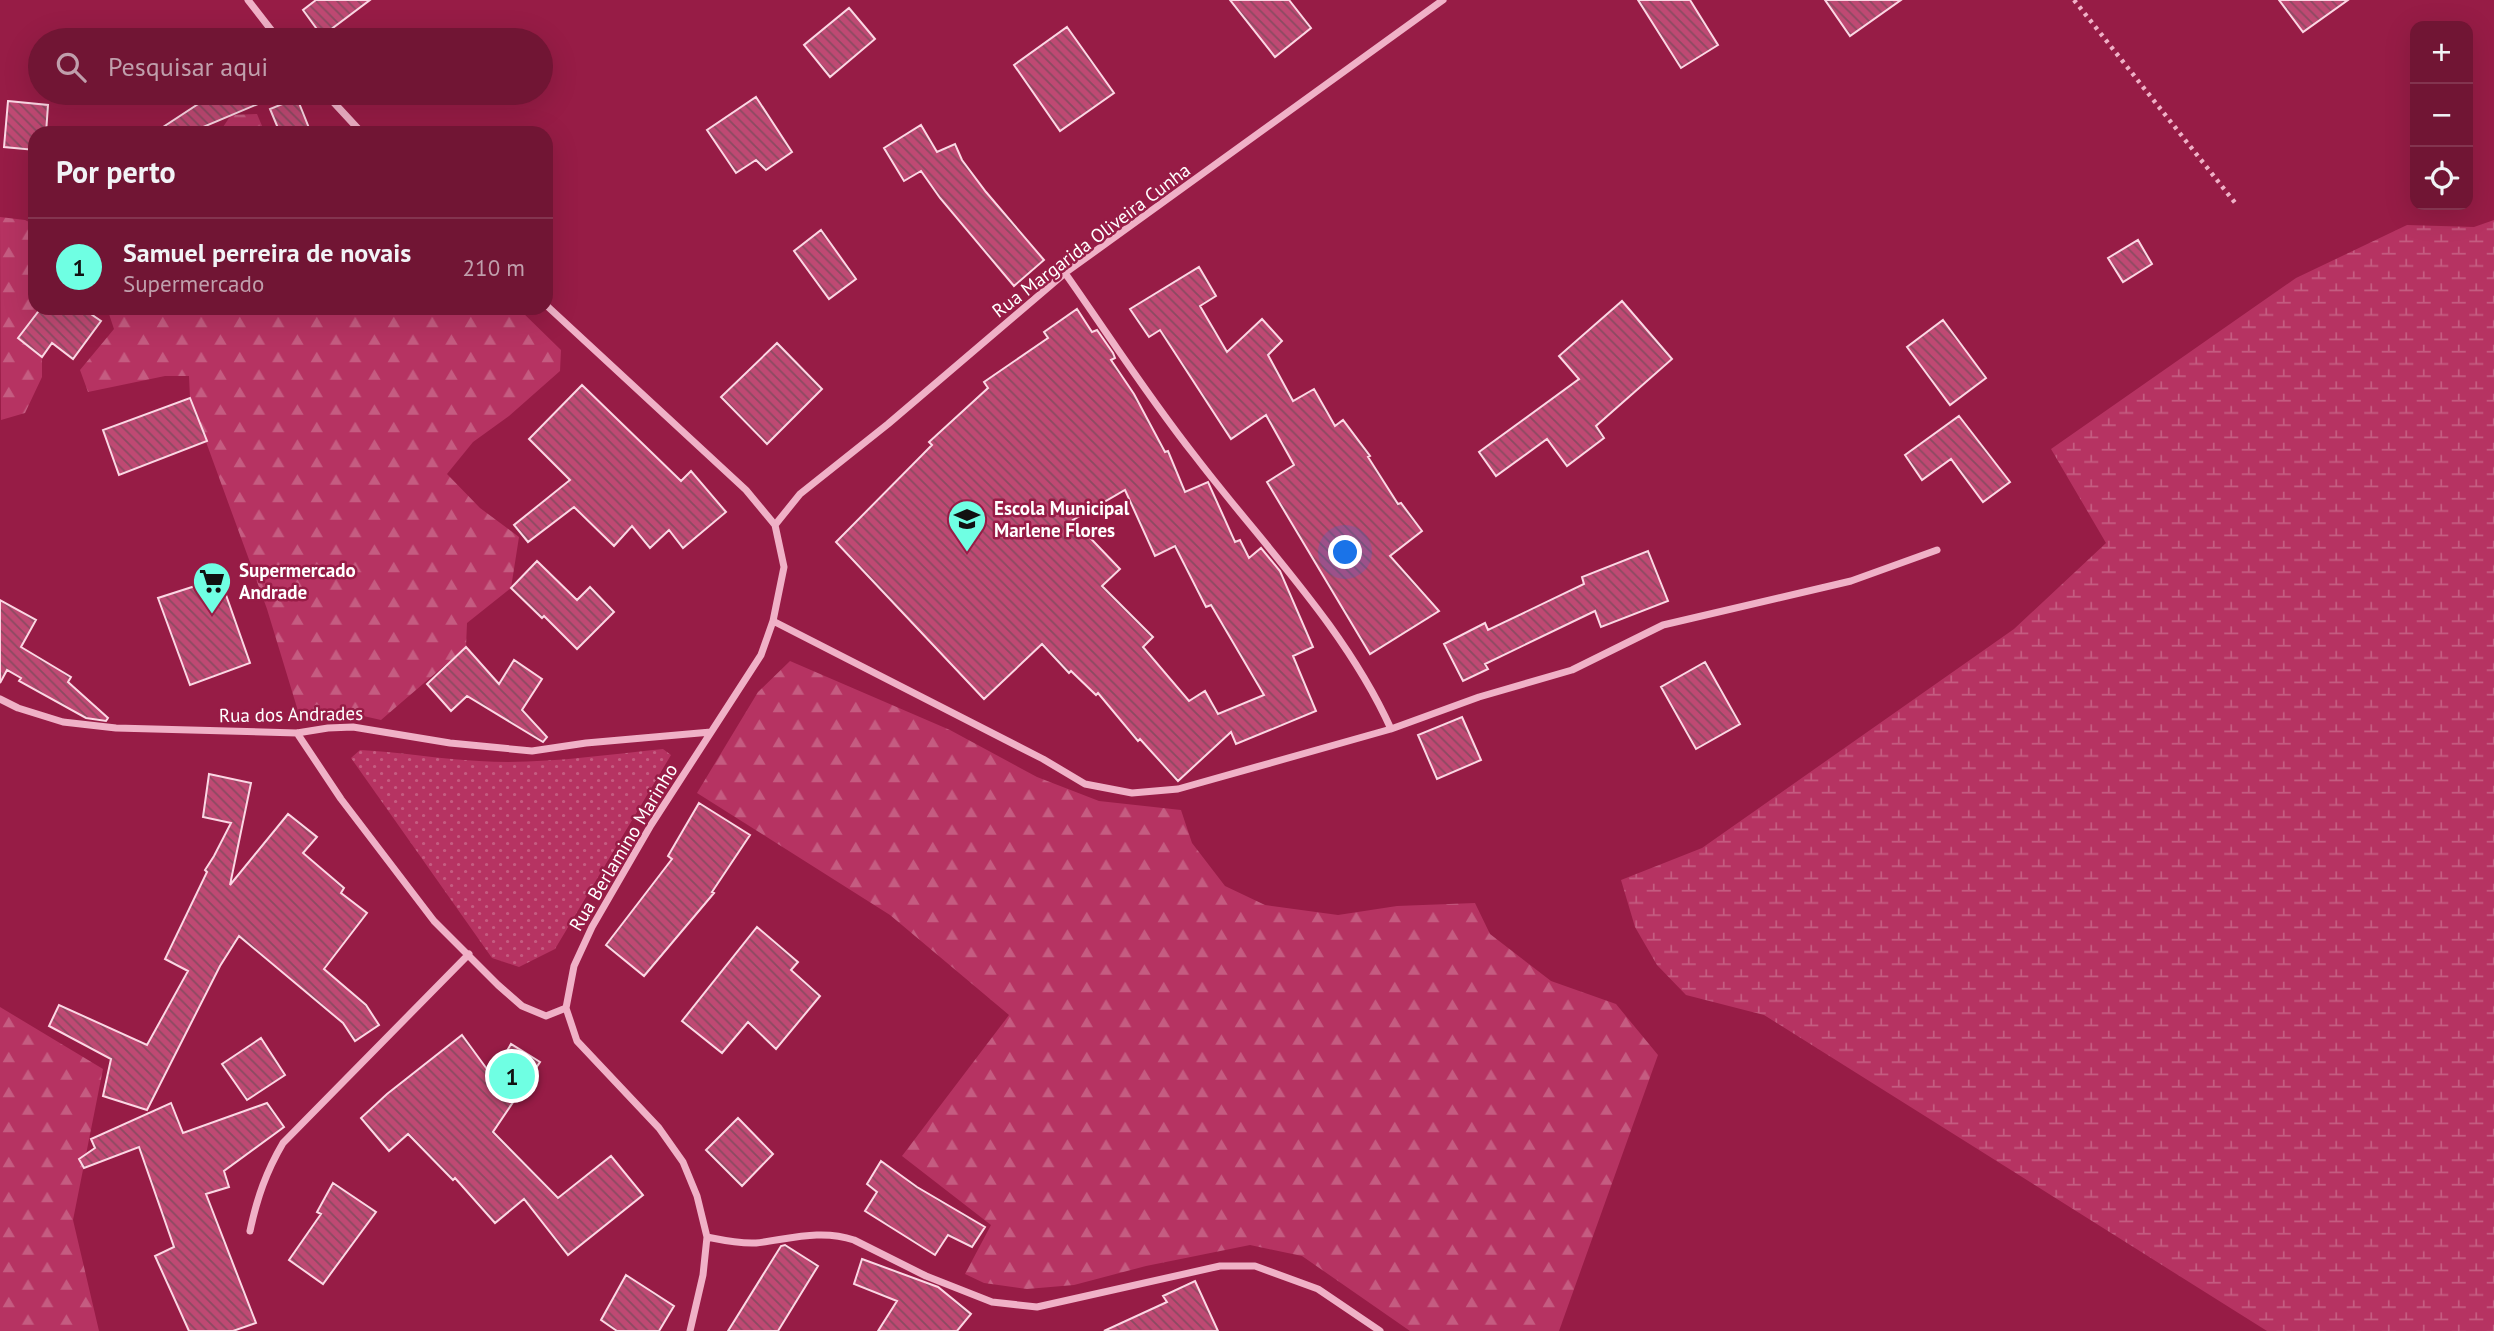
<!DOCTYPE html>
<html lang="pt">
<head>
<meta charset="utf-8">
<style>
	:root { --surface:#711534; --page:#792240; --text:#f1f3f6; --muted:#c09fac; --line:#83344f; --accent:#6fffe3 }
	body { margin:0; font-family:"PT Sans",sans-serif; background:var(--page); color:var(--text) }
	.controls { position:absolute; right:21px; top:21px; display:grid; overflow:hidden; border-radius:14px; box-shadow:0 7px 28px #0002 }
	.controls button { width:63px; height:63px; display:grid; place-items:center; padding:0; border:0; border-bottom:2px solid var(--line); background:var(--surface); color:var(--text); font:35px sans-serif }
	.you { position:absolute; left:1346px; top:553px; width:24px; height:24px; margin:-18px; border:5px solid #fff; border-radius:50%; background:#1a73e8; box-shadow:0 0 0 10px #1a73e833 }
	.badge { display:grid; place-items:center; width:46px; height:46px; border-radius:50%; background:var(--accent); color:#111; font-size:23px; font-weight:700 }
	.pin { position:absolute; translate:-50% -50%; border:4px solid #fff; box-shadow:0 2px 7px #0006 }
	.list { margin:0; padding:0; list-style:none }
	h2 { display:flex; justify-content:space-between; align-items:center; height:91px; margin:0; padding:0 28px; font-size:30px }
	h2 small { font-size:23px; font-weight:400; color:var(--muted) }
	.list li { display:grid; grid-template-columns:46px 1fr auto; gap:21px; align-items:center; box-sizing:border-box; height:98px; padding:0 28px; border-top:2px solid var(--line) }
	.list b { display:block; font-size:26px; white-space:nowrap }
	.list p { margin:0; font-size:23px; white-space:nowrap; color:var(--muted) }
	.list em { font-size:23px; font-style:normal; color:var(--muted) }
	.icon { flex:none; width:38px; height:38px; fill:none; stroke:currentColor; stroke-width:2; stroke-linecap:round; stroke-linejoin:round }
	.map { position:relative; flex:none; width:2494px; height:1331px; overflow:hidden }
	.search { position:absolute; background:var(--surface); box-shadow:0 7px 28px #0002; left:28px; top:28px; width:525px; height:77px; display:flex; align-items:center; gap:18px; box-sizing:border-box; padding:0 24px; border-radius:38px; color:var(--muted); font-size:26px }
	.panel { position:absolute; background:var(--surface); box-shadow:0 7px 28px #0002; left:28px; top:126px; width:525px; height:189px; border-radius:21px }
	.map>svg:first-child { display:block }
</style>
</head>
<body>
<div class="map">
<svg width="2494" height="1331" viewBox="0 0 2494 1331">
	<defs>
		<pattern id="grass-dots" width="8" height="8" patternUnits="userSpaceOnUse" patternTransform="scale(1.75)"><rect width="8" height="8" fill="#b63362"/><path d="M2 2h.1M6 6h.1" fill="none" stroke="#c55c81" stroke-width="1.8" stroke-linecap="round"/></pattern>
		<pattern id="forest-firs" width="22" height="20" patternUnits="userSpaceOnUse" patternTransform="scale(1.75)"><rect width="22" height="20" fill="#b63362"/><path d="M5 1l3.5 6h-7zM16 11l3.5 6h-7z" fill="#c55c81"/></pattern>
		<pattern id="wetland-marsh" width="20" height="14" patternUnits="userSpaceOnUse" patternTransform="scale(1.75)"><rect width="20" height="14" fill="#b63362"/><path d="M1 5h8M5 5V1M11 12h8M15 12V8" fill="none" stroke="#c55c81"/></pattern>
		<pattern id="building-back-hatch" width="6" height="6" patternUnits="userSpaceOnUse" patternTransform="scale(1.75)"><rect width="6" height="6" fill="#bf4973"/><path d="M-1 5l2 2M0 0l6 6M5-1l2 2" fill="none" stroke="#8b4a61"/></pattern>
	</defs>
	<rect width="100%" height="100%" fill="#971c46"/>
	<path fill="url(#grass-dots)" d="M 663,749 L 671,755 L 555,949 L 519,967 L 492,958 L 351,758 L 360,750 C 400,752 439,759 479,761 C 540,765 602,755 663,749 Z"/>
	<path fill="url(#forest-firs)" d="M 257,114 L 265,133 L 219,133 L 231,115 Z
		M 0,217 L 25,220 L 35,225 L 35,308 L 41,308 L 18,338 L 42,357 L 42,377 L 25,413 L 1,420 Z
		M 107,308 L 518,308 L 561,350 L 560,371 L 509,416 L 473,442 L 447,474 L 480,508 L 519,537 L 511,588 L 467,623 L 466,647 L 381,720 L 337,710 L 298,711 L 267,609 L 190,398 L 189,376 L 165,376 L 88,392 L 80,370 L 114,329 Z
		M 790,661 L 950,730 L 1037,777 L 1099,801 L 1181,810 L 1192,843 L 1225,886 L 1265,905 L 1338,915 L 1397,906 L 1475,903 L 1490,934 L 1551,981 L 1616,1004 L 1658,1055 L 1559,1331 L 1410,1331 L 1302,1256 L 1250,1245 L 1146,1266 L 1074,1285 L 1027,1289 L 984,1283 L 965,1274 L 991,1225 L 902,1156 L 1009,1015 L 890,915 L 697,793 L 758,692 Z
		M 0,1007 L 103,1069 L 73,1220 L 99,1331 L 0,1331 Z"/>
	<path fill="url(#wetland-marsh)" d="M 2494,220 L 2494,1331 L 2267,1331 L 1764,1015 L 1686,995 L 1657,965 L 1635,927 L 1621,880 L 1702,848 L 2014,629 L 2106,543 L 2051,449 L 2296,278 L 2407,225 L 2474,227 Z"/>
	<path fill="url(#building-back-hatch)" stroke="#fbd7e4" stroke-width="2" fill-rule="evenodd" d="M 316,0 L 370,0 L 322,36 L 303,10 Z
		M 1230,0 L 1289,0 L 1311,28 L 1275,57 Z
		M 1638,0 L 1690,0 L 1718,45 L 1681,68 Z
		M 1825,0 L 1901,0 L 1850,36 Z
		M 2279,0 L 2348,0 L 2303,32 Z
		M 849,8 L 875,39 L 830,77 L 804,45 Z
		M 1067,27 L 1114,93 L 1060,131 L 1014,65 Z
		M 215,93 L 284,93 L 189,133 L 154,133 Z
		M 756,97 L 792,152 L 766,170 L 756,160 L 736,173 L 707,130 Z
		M 297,98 L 311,133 L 280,133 L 270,109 Z
		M 8,101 L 48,105 L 46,133 L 35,133 L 35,150 L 4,147 Z
		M 921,125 L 937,152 L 955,144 L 962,160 L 986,192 L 1044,260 L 1014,286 L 940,198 L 921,171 L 904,181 L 884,148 Z
		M 821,230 L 856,279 L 829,299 L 794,251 Z
		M 2138,240 L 2152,264 L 2123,282 L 2108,258 Z
		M 1199,267 L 1216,296 L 1200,306 L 1227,352 L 1262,319 L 1282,341 L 1268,355 L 1293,401 L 1314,389 L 1335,426 L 1343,420 L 1370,456 L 1368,457 L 1398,504 L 1401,503 L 1422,531 L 1390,556 L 1439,611 L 1370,654 L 1267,482 L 1294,465 L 1266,415 L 1231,439 L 1160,330 L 1149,337 L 1130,309 Z
		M 1622,301 L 1672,359 L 1596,426 L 1604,438 L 1567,466 L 1547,439 L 1496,476 L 1479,452 L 1579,379 L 1559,356 Z
		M 41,308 L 82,308 L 101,321 L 73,359 L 52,343 L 42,357 L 18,338 Z
		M 1077,309 L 1092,332 L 1097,330 L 1113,353 L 1115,358 L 1111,360 L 1134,394 L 1165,452 L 1168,451 L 1185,492 L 1208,482 L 1235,542 L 1240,540 L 1249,558 L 1261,548 L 1280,571 L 1313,647 L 1293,656 L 1316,711 L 1236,744 L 1231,732 L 1178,781 L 1140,739 L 1138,741 L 1098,693 L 1096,695 L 1071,671 L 1069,673 L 1042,644 L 984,699 L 836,542 L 932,445 L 929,442 L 988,388 L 984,382 L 1048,338 L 1044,332 ZM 1125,490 L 1155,556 L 1175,546 L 1206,607 L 1211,605 L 1264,695 L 1218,714 L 1205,691 L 1189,701 L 1143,647 L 1153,637 L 1102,586 L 1120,569 L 1073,520 Z
		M 1943,320 L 1986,378 L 1950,405 L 1907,347 Z
		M 777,343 L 822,389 L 767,444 L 721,397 Z
		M 582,385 L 681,481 L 691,471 L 726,512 L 683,548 L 669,530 L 650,548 L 632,526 L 614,546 L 574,507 L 528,542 L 514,525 L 570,480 L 529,439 Z
		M 190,398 L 207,441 L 119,475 L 103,430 Z
		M 1959,416 L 2010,482 L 1983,502 L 1951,459 L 1922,480 L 1905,455 Z
		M 1648,551 L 1668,601 L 1601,627 L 1595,611 L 1485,664 L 1488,669 L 1463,681 L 1444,644 L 1485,623 L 1488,630 L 1584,584 L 1582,577 Z
		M 537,561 L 577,600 L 590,587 L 614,612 L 577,649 L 544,616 L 542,618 L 511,588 Z
		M 220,578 L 250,663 L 190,685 L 158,598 Z
		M 0,600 L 36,620 L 21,647 L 71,677 L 68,682 L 108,718 L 106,721 L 86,718 L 19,681 L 21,678 L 7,670 L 0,683 Z
		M 466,647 L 499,684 L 514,660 L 542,679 L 522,710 L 547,737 L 543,742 L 467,696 L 451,711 L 427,684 Z
		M 1705,662 L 1740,724 L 1696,749 L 1661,687 Z
		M 1462,717 L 1481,760 L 1437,779 L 1418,735 Z
		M 209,774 L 251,783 L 230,885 L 288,814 L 317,837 L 303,853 L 344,888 L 341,893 L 367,913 L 324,969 L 366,1005 L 379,1025 L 355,1041 L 343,1023 L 239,936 L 220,966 L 147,1110 L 103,1096 L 111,1059 L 49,1026 L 59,1005 L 147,1045 L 188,971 L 165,959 L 207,872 L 205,870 L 214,856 L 231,823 L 203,817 Z
		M 699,803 L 750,835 L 712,892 L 714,893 L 644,976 L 606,945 L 672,859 L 668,856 Z
		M 757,927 L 798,962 L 791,970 L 820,996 L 776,1049 L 748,1022 L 722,1053 L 682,1021 Z
		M 462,1035 L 492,1076 L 511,1044 L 540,1062 L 493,1132 L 558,1198 L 611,1156 L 643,1195 L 568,1255 L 524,1199 L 495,1223 L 455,1178 L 453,1180 L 408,1134 L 389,1151 L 361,1118 L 387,1094 Z
		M 261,1038 L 285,1075 L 247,1100 L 222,1064 Z
		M 171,1103 L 183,1133 L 267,1103 L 284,1127 L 224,1171 L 229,1187 L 206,1194 L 256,1323 L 233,1331 L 189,1331 L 155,1256 L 174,1247 L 139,1147 L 84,1168 L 79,1159 L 95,1148 L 91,1139 Z
		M 738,1118 L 773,1154 L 742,1186 L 706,1150 Z
		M 881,1161 L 917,1187 L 985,1227 L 972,1247 L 948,1235 L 935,1255 L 865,1211 L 877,1192 L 867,1184 Z
		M 333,1183 L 376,1212 L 323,1284 L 289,1260 L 321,1214 L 317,1212 Z
		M 785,1245 L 818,1266 L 778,1331 L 728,1331 L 781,1246 Z
		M 862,1259 L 938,1287 L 971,1314 L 957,1331 L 878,1331 L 897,1301 L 854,1284 Z
		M 626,1275 L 674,1306 L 659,1331 L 617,1331 L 601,1320 Z
		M 1195,1281 L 1218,1331 L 1104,1331 L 1167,1302 L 1163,1296 Z"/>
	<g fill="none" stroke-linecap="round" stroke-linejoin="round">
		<path stroke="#f0b1c7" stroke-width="4.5" stroke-dasharray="3.5 5" stroke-linecap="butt" d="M 2074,0 L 2236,204"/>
		<path stroke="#f0b1c7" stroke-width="7" d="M 248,0 L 279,40
			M 325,93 L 362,133
			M 546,305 L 746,490 L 775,525 L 784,567 L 773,621 L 761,655 L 651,825 L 592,927 L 574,966 L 566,1008 L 577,1041 L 659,1128 L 683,1162 L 697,1196 L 707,1237 L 703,1275 L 690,1331
			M 775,525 L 800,494 L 888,424 L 1065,273 L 1443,0
			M 773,621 L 1043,759 L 1085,784 L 1132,793 L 1178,789 L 1391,729 C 1345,627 1262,544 1195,456 C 1149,398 1108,334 1065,273
			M 0,699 L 18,708 L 63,722 L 116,728 L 297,733 L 328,728 L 353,727 L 450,743 L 532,751 L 586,743 L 711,732
			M 1391,729 L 1479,697 L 1572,670 L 1663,625 L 1851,581 L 1937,550
			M 297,733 L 341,799 L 434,921 L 498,985 L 522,1006 L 546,1016 L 566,1008
			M 250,1231 C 257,1198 266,1172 283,1143 L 469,954
			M 707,1237 C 722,1240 740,1244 756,1243 C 790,1239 821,1229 854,1240 L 926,1276 L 992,1302 L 1037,1307 L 1220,1266 L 1255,1266 L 1318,1289 L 1380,1331"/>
	</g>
	<defs>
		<g id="school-pin" transform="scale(2.0125)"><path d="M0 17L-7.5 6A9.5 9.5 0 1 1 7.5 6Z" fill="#6fffe3" stroke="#971c46"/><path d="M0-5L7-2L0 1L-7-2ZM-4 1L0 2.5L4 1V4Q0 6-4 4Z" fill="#111"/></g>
		<g id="supermarket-pin" transform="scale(2.0125)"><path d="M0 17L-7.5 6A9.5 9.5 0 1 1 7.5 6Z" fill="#6fffe3" stroke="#971c46"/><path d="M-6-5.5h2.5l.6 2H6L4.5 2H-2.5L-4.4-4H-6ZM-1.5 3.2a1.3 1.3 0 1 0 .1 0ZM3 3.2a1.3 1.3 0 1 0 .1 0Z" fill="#111"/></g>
	</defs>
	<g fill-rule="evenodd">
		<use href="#school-pin" x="967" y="519"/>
		<use href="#supermarket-pin" x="212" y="581"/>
	</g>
	<g text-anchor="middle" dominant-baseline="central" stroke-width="5" stroke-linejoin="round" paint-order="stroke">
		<g font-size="19" fill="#fff" stroke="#971c46">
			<text transform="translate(1091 240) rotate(-37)">Rua Margarida Oliveira Cunha</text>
			<text transform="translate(291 714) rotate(-1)">Rua dos Andrades</text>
			<text transform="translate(623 847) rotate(-59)">Rua Berlamino Marinho</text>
		</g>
		<g font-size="19" font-weight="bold" fill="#fff" stroke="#971c46" text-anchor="start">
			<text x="994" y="508">Escola Municipal<tspan x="994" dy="22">Marlene Flores</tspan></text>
			<text x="239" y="570">Supermercado<tspan x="239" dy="22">Andrade</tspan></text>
		</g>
	</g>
</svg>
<div class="controls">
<button>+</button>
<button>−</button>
<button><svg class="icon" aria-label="locate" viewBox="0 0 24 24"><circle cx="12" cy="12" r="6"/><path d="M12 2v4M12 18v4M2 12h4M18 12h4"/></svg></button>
</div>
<div class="you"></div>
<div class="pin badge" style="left:512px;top:1076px">1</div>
<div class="search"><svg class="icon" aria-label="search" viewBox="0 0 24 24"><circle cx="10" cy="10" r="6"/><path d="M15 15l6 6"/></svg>Pesquisar aqui</div>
<section class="panel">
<h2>Por perto<small></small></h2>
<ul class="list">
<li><span class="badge">1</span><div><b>Samuel perreira de novais</b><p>Supermercado</p></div><em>210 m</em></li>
</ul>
</section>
</div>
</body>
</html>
